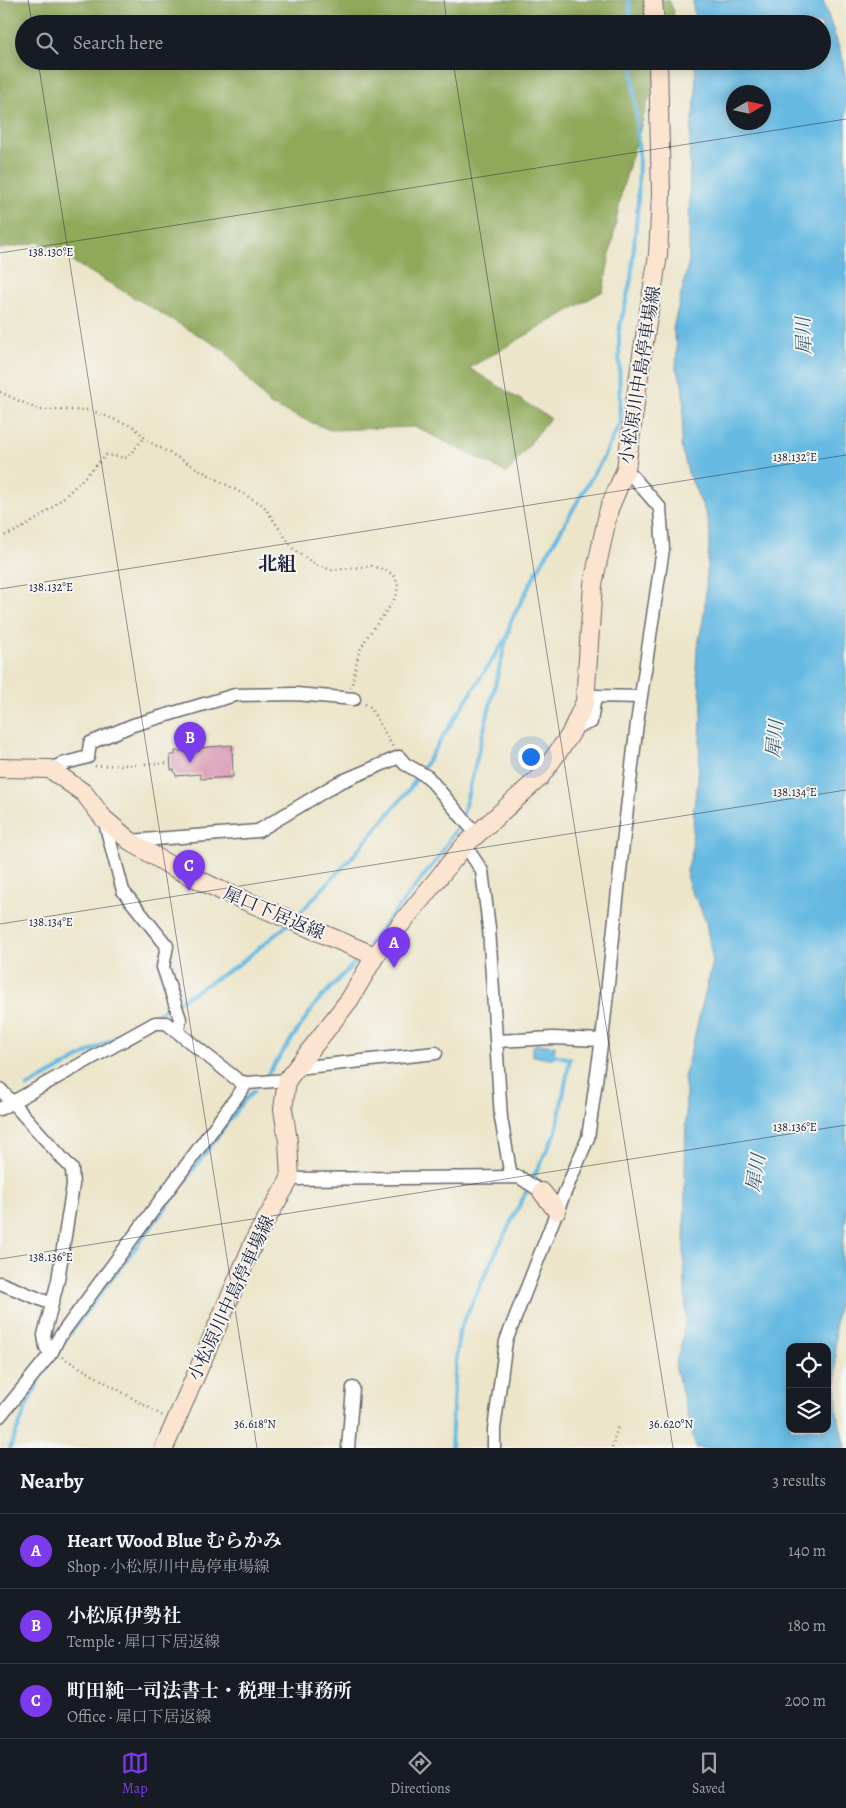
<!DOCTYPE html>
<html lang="en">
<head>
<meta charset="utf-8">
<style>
	:root { --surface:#171b24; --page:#242831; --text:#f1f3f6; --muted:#9ea1a6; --line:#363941; --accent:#7c3aed }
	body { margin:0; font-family:Alegreya,"Noto Serif JP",serif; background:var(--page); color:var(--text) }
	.controls { position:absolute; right:15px; bottom:15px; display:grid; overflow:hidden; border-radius:10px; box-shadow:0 2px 12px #0003 }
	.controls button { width:45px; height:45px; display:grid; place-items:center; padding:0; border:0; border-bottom:1px solid var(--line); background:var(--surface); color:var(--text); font:25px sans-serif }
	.compass { position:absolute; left:726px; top:85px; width:45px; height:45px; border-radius:50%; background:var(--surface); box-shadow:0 2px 12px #0003; rotate:81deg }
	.you { position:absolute; left:530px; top:756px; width:18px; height:18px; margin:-12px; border:4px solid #fff; border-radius:50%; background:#1a73e8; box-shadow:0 0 0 8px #1a73e833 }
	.badge { display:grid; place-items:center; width:32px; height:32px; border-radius:50%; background:var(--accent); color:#fff; font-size:16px; font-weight:700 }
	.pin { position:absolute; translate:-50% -41px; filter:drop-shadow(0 1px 2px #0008) }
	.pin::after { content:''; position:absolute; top:26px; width:18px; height:15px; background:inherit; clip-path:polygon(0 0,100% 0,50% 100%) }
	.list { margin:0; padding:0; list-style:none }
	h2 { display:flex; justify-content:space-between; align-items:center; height:65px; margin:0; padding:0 20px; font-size:21px }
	h2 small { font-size:16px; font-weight:400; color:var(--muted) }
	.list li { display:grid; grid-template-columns:32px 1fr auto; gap:15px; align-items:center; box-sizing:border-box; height:75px; padding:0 20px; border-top:1px solid var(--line) }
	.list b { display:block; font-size:19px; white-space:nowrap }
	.list p { margin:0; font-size:16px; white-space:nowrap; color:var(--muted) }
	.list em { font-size:16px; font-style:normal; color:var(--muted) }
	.icon { flex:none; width:28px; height:28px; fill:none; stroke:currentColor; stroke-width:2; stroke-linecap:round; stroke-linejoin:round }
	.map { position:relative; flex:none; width:846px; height:1448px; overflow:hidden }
	.search { position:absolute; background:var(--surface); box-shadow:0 2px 12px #0003; left:15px; right:15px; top:15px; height:55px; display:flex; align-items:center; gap:12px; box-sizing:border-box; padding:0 18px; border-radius:28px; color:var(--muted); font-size:19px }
	.sheet { height:290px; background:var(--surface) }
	nav { display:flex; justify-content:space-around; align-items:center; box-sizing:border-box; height:70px; border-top:1px solid var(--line); background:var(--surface); font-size:14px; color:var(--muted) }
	nav a { display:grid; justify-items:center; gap:2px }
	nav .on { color:var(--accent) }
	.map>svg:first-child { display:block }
</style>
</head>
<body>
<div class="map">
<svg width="846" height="1448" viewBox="0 0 846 1448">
	<rect width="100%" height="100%" fill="#f6f6f2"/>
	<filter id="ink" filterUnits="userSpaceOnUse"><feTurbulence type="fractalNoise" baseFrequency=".02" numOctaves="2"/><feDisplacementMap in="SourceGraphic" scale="10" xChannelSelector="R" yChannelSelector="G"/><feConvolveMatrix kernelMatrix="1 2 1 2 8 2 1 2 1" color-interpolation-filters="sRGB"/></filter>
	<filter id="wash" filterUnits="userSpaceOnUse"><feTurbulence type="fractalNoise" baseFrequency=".0096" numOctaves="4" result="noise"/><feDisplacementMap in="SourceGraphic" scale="20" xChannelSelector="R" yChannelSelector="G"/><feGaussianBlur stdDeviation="1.12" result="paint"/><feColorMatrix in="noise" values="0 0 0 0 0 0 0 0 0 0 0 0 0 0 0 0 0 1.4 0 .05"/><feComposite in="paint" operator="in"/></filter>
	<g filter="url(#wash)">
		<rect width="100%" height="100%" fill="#ece5c9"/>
		<path fill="#8fa85a" stroke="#58654a" d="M 0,0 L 669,0 L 674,12 L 670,24 L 24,24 L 24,61 L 660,61 L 622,190 L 603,291 L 469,368 L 550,418 L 507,473 L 416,427 L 330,430 L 270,405 L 224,350 L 39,242 L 0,249 Z"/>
		<path fill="#66bae2" stroke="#446e8e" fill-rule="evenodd" d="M 693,0 L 823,0 L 842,57 L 846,81 L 846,1219 L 842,1252 L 842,1279 L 835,1325 L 837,1413 L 845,1448 L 696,1448 L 675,1365 L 682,1342 L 686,1317 L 684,1261 L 686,1092 L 684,1078 L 713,962 L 706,923 L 699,904 L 689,888 L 687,871 L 692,852 L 694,806 L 698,780 L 702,703 L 696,668 L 697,651 L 704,615 L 710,531 L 706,514 L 688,472 L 681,446 L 684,404 L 682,383 L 676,369 L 677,346 L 673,329 L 689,261 L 690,137 L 696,94 L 695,61 L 822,61 L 822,24 L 694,24 ZM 734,92 L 764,92 L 764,122 L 734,122 ZM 790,1347 L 827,1347 L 827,1429 L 790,1429 Z
			M 537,1044 L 555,1046 L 554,1058 L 543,1058 L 532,1055 L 532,1047 Z"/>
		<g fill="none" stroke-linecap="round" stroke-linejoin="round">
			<path stroke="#66bae2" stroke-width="4" d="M 629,0 L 630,24
				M 463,814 L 511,621 L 537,571 L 603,458 L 620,423 L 619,330 L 631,279 L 638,203 L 639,155 L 632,61
				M 298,915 L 352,857 L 409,790 L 504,641
				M 369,944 L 439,857 L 460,822
				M 265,1078 L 317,1002 L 358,959
				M 27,1087 L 178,1002 L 238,965 L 286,926
				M 63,1343 L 164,1210 L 243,1101 L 254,1091
				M 22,1399 L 40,1377
				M 10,1448 L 28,1403 L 37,1386 L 36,1382
				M 451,1448 L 454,1384 L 459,1331 L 493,1258 L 556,1132 L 570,1059 L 551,1054"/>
		</g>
		<g id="blocks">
			<path fill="#d896b1" d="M 232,745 L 233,777 L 201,779 L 200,774 L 176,776 L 174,770 L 171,770 L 170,755 L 175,755 L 175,751 L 200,751 L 199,748 Z"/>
		</g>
	</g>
	<g filter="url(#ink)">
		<use href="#blocks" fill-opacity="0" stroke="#69666d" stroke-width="1"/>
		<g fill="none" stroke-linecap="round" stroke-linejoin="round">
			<g stroke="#69666d" stroke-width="15">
				<path id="street" d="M 573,728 L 591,722 L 595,696 L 641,697
					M 50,769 L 62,764 L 88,757 L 90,743 L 133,725 L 235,695 L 296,694 L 354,699
					M 104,819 L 123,891 L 167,946 L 163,967 L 180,1019 L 178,1032
					M 130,841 L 258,831 L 338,783 L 399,757 L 405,764 L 428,777 L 477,835
					M 465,845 L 482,871 L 489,928 L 501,1118 L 511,1177
					M 496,1041 L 553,1038 L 602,1040
					M 297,1068 L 436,1053
					M 0,1089 L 72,1169 L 73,1185 L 58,1280 L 52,1304
					M 0,1109 L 155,1023 L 166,1023 L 239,1081 L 247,1083 L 287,1080
					M 290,1179 L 519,1177 L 542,1192
					M 0,1283 L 52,1304 L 44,1335 L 46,1348 L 52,1352
					M 0,1416 L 52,1352 L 58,1339 L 247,1083
					M 348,1448 L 353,1388
					M 494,1448 L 494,1429 L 506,1341 L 557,1211 L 588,1138 L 603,1031 L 623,843 L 637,723 L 663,549 L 660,508 L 626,469"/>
			</g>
			<g stroke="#69666d" stroke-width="20">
				<path id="secondary" d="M 653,0 L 655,24
					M 0,768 L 50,769 L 84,793 L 104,819 L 130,841 L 174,868 L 220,890 L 375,956
					M 542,1192 L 557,1211
					M 164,1448 L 257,1235 L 290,1179 L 288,1141 L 283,1109 L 287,1080 L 350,999 L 375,956 L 465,845 L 540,777 L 570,735 L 585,702 L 593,584 L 609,509 L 626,469 L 641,361 L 658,255 L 661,194 L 658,61"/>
			</g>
			<path stroke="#69666d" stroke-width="2.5" stroke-dasharray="1 4" stroke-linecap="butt" d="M 0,392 L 39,410 L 90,410 L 134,427 L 148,441 L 263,505 L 294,550 L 316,565 L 332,570 L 372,566 L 388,571 L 394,576 L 398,584 L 397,594 L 391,605 L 367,637 L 359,652 L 351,688
				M 0,537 C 41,525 77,485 106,455 L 127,458 L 144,438
				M 365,704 L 370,707 L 393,747
				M 95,766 L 170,763
				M 62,1357 L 163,1416
				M 612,1448 L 618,1426"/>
			<use href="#street" stroke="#fff" stroke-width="12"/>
			<use href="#secondary" stroke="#fce5d0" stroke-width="18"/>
		</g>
	</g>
	<path fill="none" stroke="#22223b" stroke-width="1" stroke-opacity="0.45" d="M 28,0 L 32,24M 444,0 L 447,24M 38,61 L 257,1448M 453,61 L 673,1448M 0,253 L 846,119M 0,589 L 846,455M 0,924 L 846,790M 0,1259 L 846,1125"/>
	<g text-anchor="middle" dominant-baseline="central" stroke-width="4" stroke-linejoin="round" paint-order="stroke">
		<g font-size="18" fill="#22223b" stroke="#f6f6f2">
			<text transform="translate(640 375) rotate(-81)">小松原川中島停車場線</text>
			<text transform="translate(274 913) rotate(23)">犀口下居返線</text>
			<text transform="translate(231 1298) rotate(-65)">小松原川中島停車場線</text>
		</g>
		<g font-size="19" font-style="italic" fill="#3a5775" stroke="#f6f6f2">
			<text transform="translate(804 336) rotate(-92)">犀川</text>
			<text transform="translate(775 739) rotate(-85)">犀川</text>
			<text transform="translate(756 1173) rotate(-81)">犀川</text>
		</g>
		<g font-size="19" font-weight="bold" fill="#22223b" stroke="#f6f6f2">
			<text x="277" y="564">北組</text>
		</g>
	</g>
	<g font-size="12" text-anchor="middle" fill="#22223b" stroke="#f6f6f2" stroke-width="4" stroke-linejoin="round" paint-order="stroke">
		<text x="51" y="256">138.130°E</text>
		<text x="795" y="461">138.132°E</text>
		<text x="51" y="591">138.132°E</text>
		<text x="795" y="796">138.134°E</text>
		<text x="51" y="926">138.134°E</text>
		<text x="795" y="1131">138.136°E</text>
		<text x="51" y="1261">138.136°E</text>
		<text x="255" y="1428">36.618°N</text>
		<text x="671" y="1428">36.620°N</text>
	</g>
</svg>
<div class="controls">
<button><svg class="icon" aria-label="locate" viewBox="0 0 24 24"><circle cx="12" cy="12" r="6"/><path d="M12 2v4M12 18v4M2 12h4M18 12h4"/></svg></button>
<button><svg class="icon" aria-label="layers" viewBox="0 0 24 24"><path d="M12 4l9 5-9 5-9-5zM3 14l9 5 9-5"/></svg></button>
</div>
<svg class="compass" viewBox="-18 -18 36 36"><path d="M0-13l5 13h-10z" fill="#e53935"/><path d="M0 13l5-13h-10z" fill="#9ea1a6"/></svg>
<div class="you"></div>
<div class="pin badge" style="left:394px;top:968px">A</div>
<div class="pin badge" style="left:190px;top:763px">B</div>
<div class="pin badge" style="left:189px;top:891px">C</div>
<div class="search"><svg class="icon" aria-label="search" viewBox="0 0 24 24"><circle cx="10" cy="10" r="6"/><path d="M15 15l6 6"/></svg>Search here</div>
</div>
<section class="sheet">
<h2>Nearby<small>3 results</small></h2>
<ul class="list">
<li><span class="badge">A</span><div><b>Heart Wood Blue むらかみ</b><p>Shop · 小松原川中島停車場線</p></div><em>140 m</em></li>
<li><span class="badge">B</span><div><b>小松原伊勢社</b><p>Temple · 犀口下居返線</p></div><em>180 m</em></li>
<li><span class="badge">C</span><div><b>町田純一司法書士・税理士事務所</b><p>Office · 犀口下居返線</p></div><em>200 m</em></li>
</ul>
</section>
<nav>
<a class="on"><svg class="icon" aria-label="map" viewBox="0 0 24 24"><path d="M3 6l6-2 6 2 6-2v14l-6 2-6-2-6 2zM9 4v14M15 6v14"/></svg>Map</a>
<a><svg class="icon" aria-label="directions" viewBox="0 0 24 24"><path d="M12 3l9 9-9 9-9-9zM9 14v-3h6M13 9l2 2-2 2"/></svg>Directions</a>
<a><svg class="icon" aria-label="saved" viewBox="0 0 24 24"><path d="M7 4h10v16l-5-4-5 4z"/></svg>Saved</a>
</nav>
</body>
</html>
